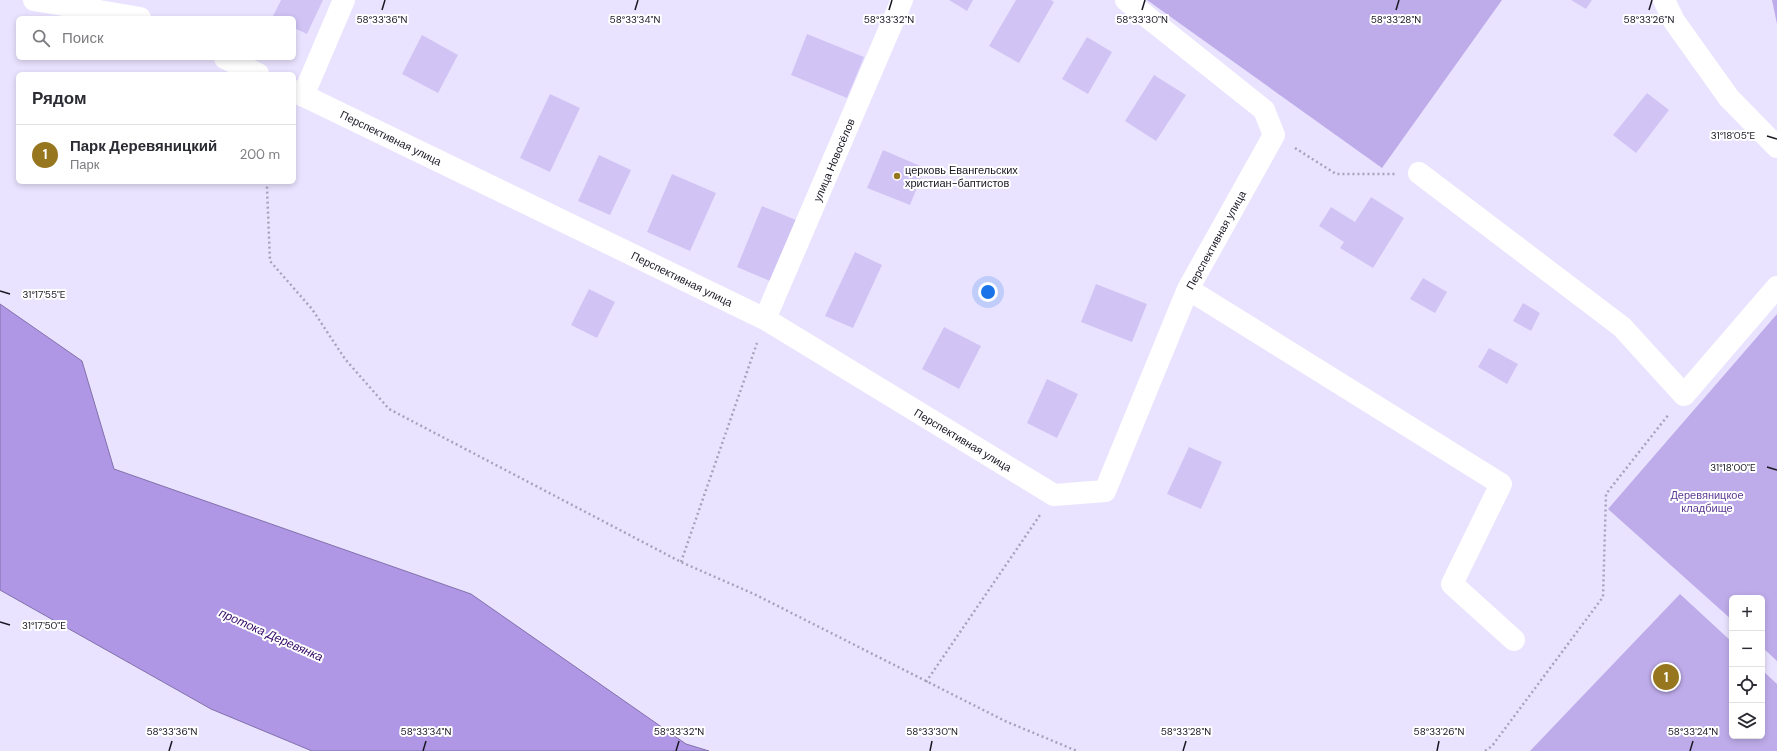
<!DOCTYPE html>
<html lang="ru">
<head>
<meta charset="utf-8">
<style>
	:root { --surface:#fff; --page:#f7f7f7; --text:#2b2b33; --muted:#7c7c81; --line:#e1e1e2; --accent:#96761f }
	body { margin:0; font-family:"DM Sans",sans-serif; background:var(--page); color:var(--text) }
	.controls { position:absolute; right:12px; bottom:12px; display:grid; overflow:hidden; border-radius:6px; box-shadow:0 2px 6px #0003 }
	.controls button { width:36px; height:36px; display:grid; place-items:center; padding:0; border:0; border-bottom:1px solid var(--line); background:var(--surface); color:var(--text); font:20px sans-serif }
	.you { position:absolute; left:988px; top:292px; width:14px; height:14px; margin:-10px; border:3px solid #fff; border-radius:50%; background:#1a73e8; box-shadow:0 0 0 6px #1a73e833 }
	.badge { display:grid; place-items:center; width:26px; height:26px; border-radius:50%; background:var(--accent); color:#fff; font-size:13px; font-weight:700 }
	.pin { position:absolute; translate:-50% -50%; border:2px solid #fff; box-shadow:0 1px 4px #0006 }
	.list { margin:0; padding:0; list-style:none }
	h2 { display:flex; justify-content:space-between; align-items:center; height:52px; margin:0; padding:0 16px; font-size:17px }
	h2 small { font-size:13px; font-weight:400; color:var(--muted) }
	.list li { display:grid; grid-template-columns:26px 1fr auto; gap:12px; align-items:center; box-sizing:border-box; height:60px; padding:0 16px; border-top:1px solid var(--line) }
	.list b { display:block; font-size:15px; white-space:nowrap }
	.list p { margin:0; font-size:13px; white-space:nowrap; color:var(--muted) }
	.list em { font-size:13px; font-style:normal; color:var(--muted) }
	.icon { flex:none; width:22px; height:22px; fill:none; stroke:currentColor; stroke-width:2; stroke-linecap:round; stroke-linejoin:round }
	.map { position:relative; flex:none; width:1777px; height:751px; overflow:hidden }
	.search { position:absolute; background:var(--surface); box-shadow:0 2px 6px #0003; left:16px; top:16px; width:280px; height:44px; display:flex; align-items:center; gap:10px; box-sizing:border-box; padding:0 14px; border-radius:6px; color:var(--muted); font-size:15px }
	.panel { position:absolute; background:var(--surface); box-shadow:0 2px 6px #0003; left:16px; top:72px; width:280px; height:112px; border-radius:6px }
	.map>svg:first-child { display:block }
</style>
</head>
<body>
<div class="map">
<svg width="1777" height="751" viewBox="0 0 1777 751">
	<rect width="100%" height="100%" fill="#eae3ff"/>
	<path fill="#beacea" d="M 1147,0 L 1502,0 L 1382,168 Z
		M 1772,0 L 1777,0 L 1777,24 Z
		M 1777,314 L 1777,661 L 1762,647 L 1762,598 L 1732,598 L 1732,620 L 1608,509 Z
		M 1680,594 L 1732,642 L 1732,736 L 1762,736 L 1762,670 L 1777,684 L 1777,751 L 1530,751 Z"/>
	<path fill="#af97e5" stroke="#8271ab" d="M 0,304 L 82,361 L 114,469 L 471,594 L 686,744 L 709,751 L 312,751 L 211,709 L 0,590 Z"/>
	<path fill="#d1c4f5" d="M 281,0 L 323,0 L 307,34 L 294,28 L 294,18 L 272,18 Z
		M 949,0 L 973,0 L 967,11 Z
		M 1016,0 L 1051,0 L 1054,2 L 1019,63 L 989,46 Z
		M 1571,0 L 1592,0 L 1586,9 Z
		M 807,34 L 864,57 L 847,98 L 791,75 Z
		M 422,35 L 458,55 L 438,93 L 402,74 Z
		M 1087,37 L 1112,52 L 1088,94 L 1062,79 Z
		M 1154,75 L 1186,95 L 1156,141 L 1125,121 Z
		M 1647,93 L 1669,110 L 1636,153 L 1613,135 Z
		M 550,94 L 580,108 L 550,172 L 520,158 Z
		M 883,150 L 925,168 L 910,205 L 867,188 Z
		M 599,155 L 631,170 L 610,215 L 578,201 Z
		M 672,174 L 716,193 L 690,251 L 647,232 Z
		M 1371,197 L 1404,218 L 1373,268 L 1340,248 L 1344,242 L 1319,226 L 1331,207 L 1355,222 Z
		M 762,206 L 796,220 L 770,281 L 737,267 Z
		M 855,252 L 882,265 L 853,328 L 825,316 Z
		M 1423,278 L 1447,292 L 1435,313 L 1410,299 Z
		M 1096,284 L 1147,304 L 1132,342 L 1081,322 Z
		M 589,289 L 615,302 L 597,338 L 571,325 Z
		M 1523,303 L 1540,313 L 1531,331 L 1513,321 Z
		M 944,327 L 981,346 L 959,389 L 922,369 Z
		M 1489,348 L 1518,364 L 1507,384 L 1478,367 Z
		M 1047,379 L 1078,394 L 1057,438 L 1027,423 Z
		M 1189,447 L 1222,462 L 1201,509 L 1167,494 Z"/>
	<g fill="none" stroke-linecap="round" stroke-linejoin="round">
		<path stroke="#a8a2b9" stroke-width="2.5" stroke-dasharray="2 3" stroke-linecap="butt" d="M 1295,148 L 1336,174 L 1396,174
			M 269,182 L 267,188 L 270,261 L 312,309 L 345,359 L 389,409 L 681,562 L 754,594 L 1005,721 L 1077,751
			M 681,562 L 757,343
			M 926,682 L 1040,515
			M 1485,751 L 1492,746 L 1603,597 L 1606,494 L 1669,414"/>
		<path stroke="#fff" stroke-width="22" d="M 34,0 L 140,18
			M 1664,0 L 1674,21 L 1729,98 L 1777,147
			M 225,58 L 258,74
			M 294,91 L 765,319 L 1054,495 L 1105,491 L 1188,289 L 1274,135 L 1264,110 L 1126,0
			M 303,96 L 344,0
			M 1419,173 L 1622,327 L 1684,395 L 1777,287
			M 1188,289 L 1501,484 L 1452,584 L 1514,640
			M 765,319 L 902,0"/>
	</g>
	<path fill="none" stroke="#1a1723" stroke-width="1.5" d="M 382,10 L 385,0M 635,10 L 638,0M 889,10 L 892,0M 1142,10 L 1145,0M 1396,10 L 1399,0M 1649,10 L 1652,0M 1767,136 L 1777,139M 0,291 L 10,294M 1767,467 L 1777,470M 0,622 L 10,625M 169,751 L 172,741M 423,751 L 426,741M 676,751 L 679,741M 930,751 L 932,741M 1183,751 L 1186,741M 1437,751 L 1439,741M 1690,751 L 1693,741"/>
	<circle fill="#96761f" stroke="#fff" stroke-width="1.5" cx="897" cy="176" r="4"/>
	<g text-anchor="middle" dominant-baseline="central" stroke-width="4" stroke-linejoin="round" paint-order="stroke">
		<g font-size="11" fill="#1a1723" stroke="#fff">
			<text transform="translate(391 138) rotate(26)">Перспективная улица</text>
			<text transform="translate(834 160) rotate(-67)">улица Новосёлов</text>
			<text transform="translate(1216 240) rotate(-61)">Перспективная улица</text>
			<text transform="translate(682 279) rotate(26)">Перспективная улица</text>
			<text transform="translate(963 440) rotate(31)">Перспективная улица</text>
		</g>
		<g font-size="11" fill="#1a1723" stroke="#fff" text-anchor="start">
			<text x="905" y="170">церковь Евангельских<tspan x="905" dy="13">христиан-баптистов</tspan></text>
		</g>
		<g font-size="11" fill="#5c3a95" stroke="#fff">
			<text x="1707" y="495">Деревяницкое<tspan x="1707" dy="13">кладбище</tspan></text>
		</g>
		<g font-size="12" font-style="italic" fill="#360a67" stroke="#fff">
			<text transform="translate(271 635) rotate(24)">протока Деревянка</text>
		</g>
	</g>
	<g font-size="10" text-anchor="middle" fill="#1a1723" stroke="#fff" stroke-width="4" stroke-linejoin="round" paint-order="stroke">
		<text x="382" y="23">58°33'36"N</text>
		<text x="635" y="23">58°33'34"N</text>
		<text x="889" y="23">58°33'32"N</text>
		<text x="1142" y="23">58°33'30"N</text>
		<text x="1396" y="23">58°33'28"N</text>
		<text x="1649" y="23">58°33'26"N</text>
		<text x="1733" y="139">31°18'05"E</text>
		<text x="44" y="298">31°17'55"E</text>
		<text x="1733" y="471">31°18'00"E</text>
		<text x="44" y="629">31°17'50"E</text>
		<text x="172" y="735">58°33'36"N</text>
		<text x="426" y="735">58°33'34"N</text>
		<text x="679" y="735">58°33'32"N</text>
		<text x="932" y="735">58°33'30"N</text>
		<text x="1186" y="735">58°33'28"N</text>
		<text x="1439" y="735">58°33'26"N</text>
		<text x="1693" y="735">58°33'24"N</text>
	</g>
</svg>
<div class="controls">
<button>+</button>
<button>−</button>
<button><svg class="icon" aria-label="locate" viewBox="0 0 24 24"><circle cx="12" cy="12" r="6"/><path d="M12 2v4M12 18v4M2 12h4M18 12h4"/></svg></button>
<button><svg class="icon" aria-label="layers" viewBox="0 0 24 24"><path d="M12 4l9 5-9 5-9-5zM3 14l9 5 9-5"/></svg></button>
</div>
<div class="you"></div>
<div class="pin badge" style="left:1666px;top:677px">1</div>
<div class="search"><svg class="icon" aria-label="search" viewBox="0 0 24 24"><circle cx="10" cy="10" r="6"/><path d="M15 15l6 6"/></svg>Поиск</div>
<section class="panel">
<h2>Рядом<small></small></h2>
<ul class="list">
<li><span class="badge">1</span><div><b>Парк Деревяницкий</b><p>Парк</p></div><em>200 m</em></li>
</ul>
</section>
</div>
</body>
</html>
